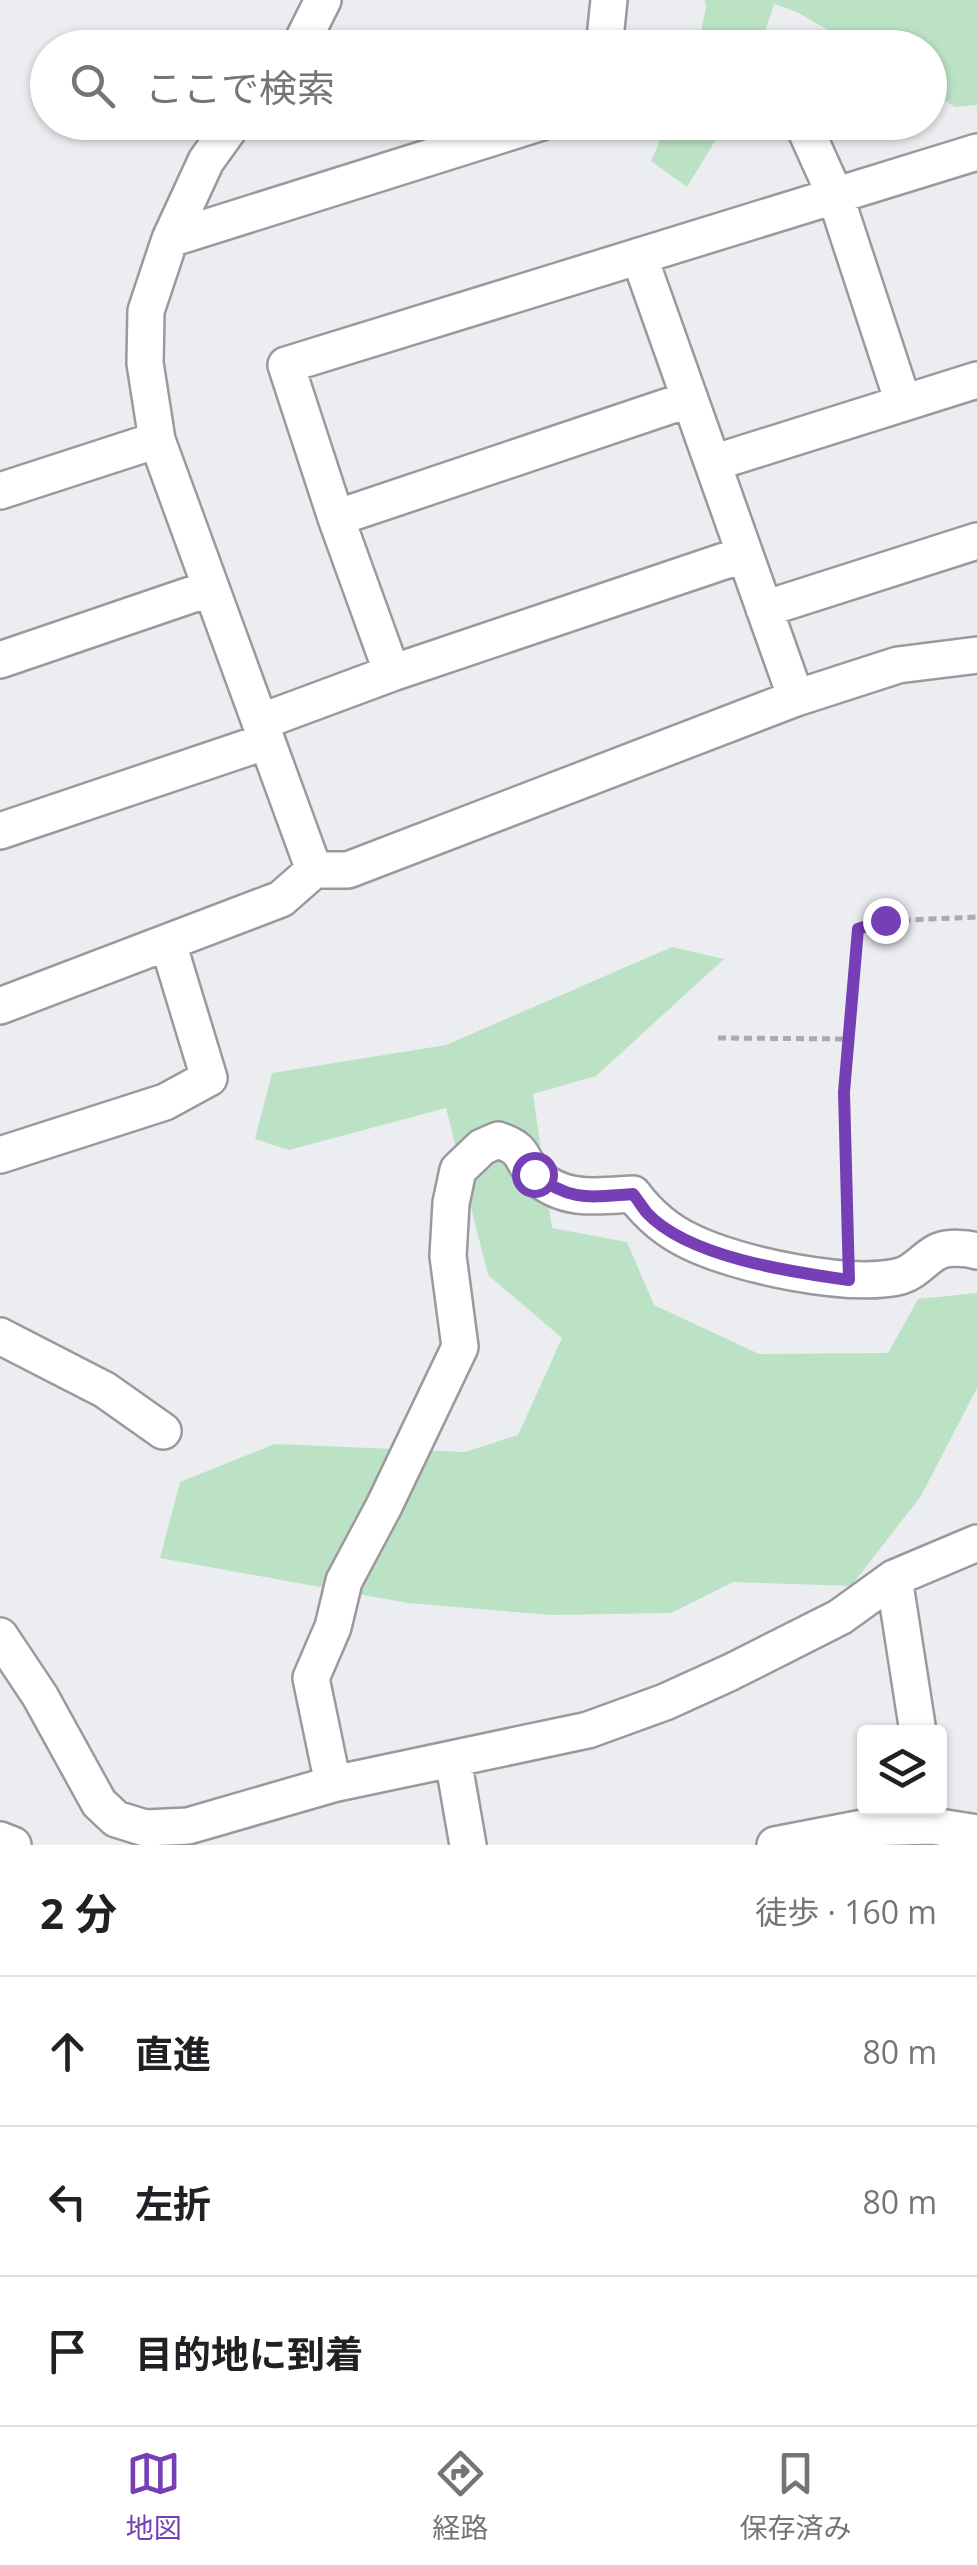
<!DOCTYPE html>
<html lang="ja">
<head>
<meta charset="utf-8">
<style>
	:root { --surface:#fff; --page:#f6f6f6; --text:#202124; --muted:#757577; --line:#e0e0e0; --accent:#773fb6 }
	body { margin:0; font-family:"Open Sans","Noto Sans JP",sans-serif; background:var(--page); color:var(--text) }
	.controls { position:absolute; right:30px; bottom:30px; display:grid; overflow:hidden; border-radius:10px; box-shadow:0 2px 8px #0004 }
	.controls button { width:90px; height:90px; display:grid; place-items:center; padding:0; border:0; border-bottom:2px solid var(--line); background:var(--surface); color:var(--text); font:50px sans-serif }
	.stop { position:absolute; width:30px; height:30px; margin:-22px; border:8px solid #773fb6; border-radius:50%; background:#fff }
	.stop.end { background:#773fb6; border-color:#fff; box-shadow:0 2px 10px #0008 }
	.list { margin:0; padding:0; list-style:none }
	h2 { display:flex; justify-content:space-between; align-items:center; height:130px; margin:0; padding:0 40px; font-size:42px }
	h2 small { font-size:32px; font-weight:400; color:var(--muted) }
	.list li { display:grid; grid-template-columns:65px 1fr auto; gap:30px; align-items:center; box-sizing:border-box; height:150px; padding:0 40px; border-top:2px solid var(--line) }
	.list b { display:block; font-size:38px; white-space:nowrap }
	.list em { font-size:32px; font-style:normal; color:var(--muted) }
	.icon { flex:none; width:55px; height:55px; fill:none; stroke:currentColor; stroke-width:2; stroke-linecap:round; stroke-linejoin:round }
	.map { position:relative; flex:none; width:977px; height:1845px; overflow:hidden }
	.search { position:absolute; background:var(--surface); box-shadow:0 2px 8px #0004; left:30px; right:30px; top:30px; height:110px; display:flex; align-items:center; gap:25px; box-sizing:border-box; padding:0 35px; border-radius:55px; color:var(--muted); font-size:38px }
	.sheet { height:580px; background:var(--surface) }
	nav { display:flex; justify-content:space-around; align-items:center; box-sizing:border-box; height:140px; border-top:2px solid var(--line); background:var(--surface); font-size:28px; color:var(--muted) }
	nav a { display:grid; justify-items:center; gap:5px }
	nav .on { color:var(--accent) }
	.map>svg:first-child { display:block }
</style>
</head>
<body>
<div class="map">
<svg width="977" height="1845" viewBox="0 0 977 1845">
	<rect width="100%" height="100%" fill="#ecedf0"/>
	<path fill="#bce2c5" d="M 705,0 L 977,0 L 977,105 L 955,107 L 930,91 L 930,48 L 857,47 L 797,12 L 774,4 L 760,47 L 698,47 L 706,7 Z
		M 668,123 L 726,123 L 687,187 L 651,161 Z
		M 672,947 L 724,959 L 596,1076 L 533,1094 L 552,1228 L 627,1242 L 654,1305 L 759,1354 L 888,1353 L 918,1299 L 977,1293 L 977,1388 L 921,1496 L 851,1586 L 733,1582 L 671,1613 L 551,1615 L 408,1603 L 160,1558 L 180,1482 L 275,1444 L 465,1452 L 518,1435 L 562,1338 L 488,1275 L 446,1108 L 289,1150 L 255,1139 L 272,1073 L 446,1045 Z"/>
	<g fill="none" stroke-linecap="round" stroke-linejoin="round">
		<g stroke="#9a9a9e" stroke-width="40">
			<path id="minor" d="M 299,48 L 323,0
				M 604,48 L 609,0
				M 234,122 L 206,161 L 170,239 L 146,311 L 145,363 L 157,440 L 314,870
				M 802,122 L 835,195 L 903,402
				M 170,239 L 542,122
				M 639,256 L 796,698
				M 713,463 L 977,380
				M 0,491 L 157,440
				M 336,518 L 690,399
				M 764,609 L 977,541
				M 0,660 L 211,588
				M 392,673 L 745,554
				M 260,722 L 392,673 L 336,518 L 286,365 L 977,152
				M 0,831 L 267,741
				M 0,1006 L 281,899 L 314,870 L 348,870 L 796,698 L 898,665 L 977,655
				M 0,1155 L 165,1102 L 209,1078 L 168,943
				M 0,1336 L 105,1390 L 163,1431
				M 894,1578 L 918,1732
				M 0,1636 L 40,1696 L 99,1803 L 116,1819 L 145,1828 L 188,1826 L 333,1784 L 588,1730 L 665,1702 L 731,1672 L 840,1617 L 894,1578 L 977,1543
				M 453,1759 L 468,1845
				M 333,1784 L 311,1678 L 333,1627 L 344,1581 L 384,1506 L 460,1347 L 448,1256 L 451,1203 L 458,1170 L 482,1147 L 498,1140 C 529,1151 517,1157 536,1176 C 564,1202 598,1196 633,1194 C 648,1214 667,1231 691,1242 C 738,1265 850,1289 901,1276 C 917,1271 925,1257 939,1251 C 949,1247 967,1248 977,1251
				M 0,1840 L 13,1845
				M 775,1845 L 863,1828 L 933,1826 L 977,1833"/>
		</g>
		<path stroke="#ababae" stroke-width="5" stroke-dasharray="8 5" stroke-linecap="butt" d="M 718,1038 L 850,1039 L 844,1093 L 848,1247
			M 850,1039 L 858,929 L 885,921 L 977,917"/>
		<use href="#minor" stroke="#fff" stroke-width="35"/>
	</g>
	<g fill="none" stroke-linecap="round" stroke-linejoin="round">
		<path stroke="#773fb6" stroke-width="12" d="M 534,1174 C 571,1202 589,1197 633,1194 C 638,1200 642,1207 647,1213 C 688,1257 791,1272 849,1280 L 844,1092 L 858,929 L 885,920"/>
	</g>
</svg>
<div class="controls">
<button><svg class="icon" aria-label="layers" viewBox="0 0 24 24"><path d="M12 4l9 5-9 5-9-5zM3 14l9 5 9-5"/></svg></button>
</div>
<div class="stop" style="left:534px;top:1174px"></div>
<div class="stop end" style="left:885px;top:920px"></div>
<div class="search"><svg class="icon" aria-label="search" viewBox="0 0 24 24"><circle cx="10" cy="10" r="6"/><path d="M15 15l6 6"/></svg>ここで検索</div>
</div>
<section class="sheet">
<h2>2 分<small>徒歩 · 160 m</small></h2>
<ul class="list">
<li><svg class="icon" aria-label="ahead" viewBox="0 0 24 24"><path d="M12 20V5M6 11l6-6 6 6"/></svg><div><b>直進</b></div><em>80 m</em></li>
<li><svg class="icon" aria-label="left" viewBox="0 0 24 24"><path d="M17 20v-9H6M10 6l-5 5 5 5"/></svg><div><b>左折</b></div><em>80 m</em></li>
<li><svg class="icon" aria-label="arrive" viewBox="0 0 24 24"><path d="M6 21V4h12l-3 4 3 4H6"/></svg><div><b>目的地に到着</b></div></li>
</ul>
</section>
<nav>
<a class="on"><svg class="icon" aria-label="map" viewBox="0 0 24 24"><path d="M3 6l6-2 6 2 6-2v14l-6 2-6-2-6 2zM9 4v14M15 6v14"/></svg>地図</a>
<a><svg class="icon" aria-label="directions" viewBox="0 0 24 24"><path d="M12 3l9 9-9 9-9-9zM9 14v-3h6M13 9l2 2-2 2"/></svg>経路</a>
<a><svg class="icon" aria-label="saved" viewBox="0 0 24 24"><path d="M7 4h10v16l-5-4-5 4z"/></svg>保存済み</a>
</nav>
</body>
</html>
